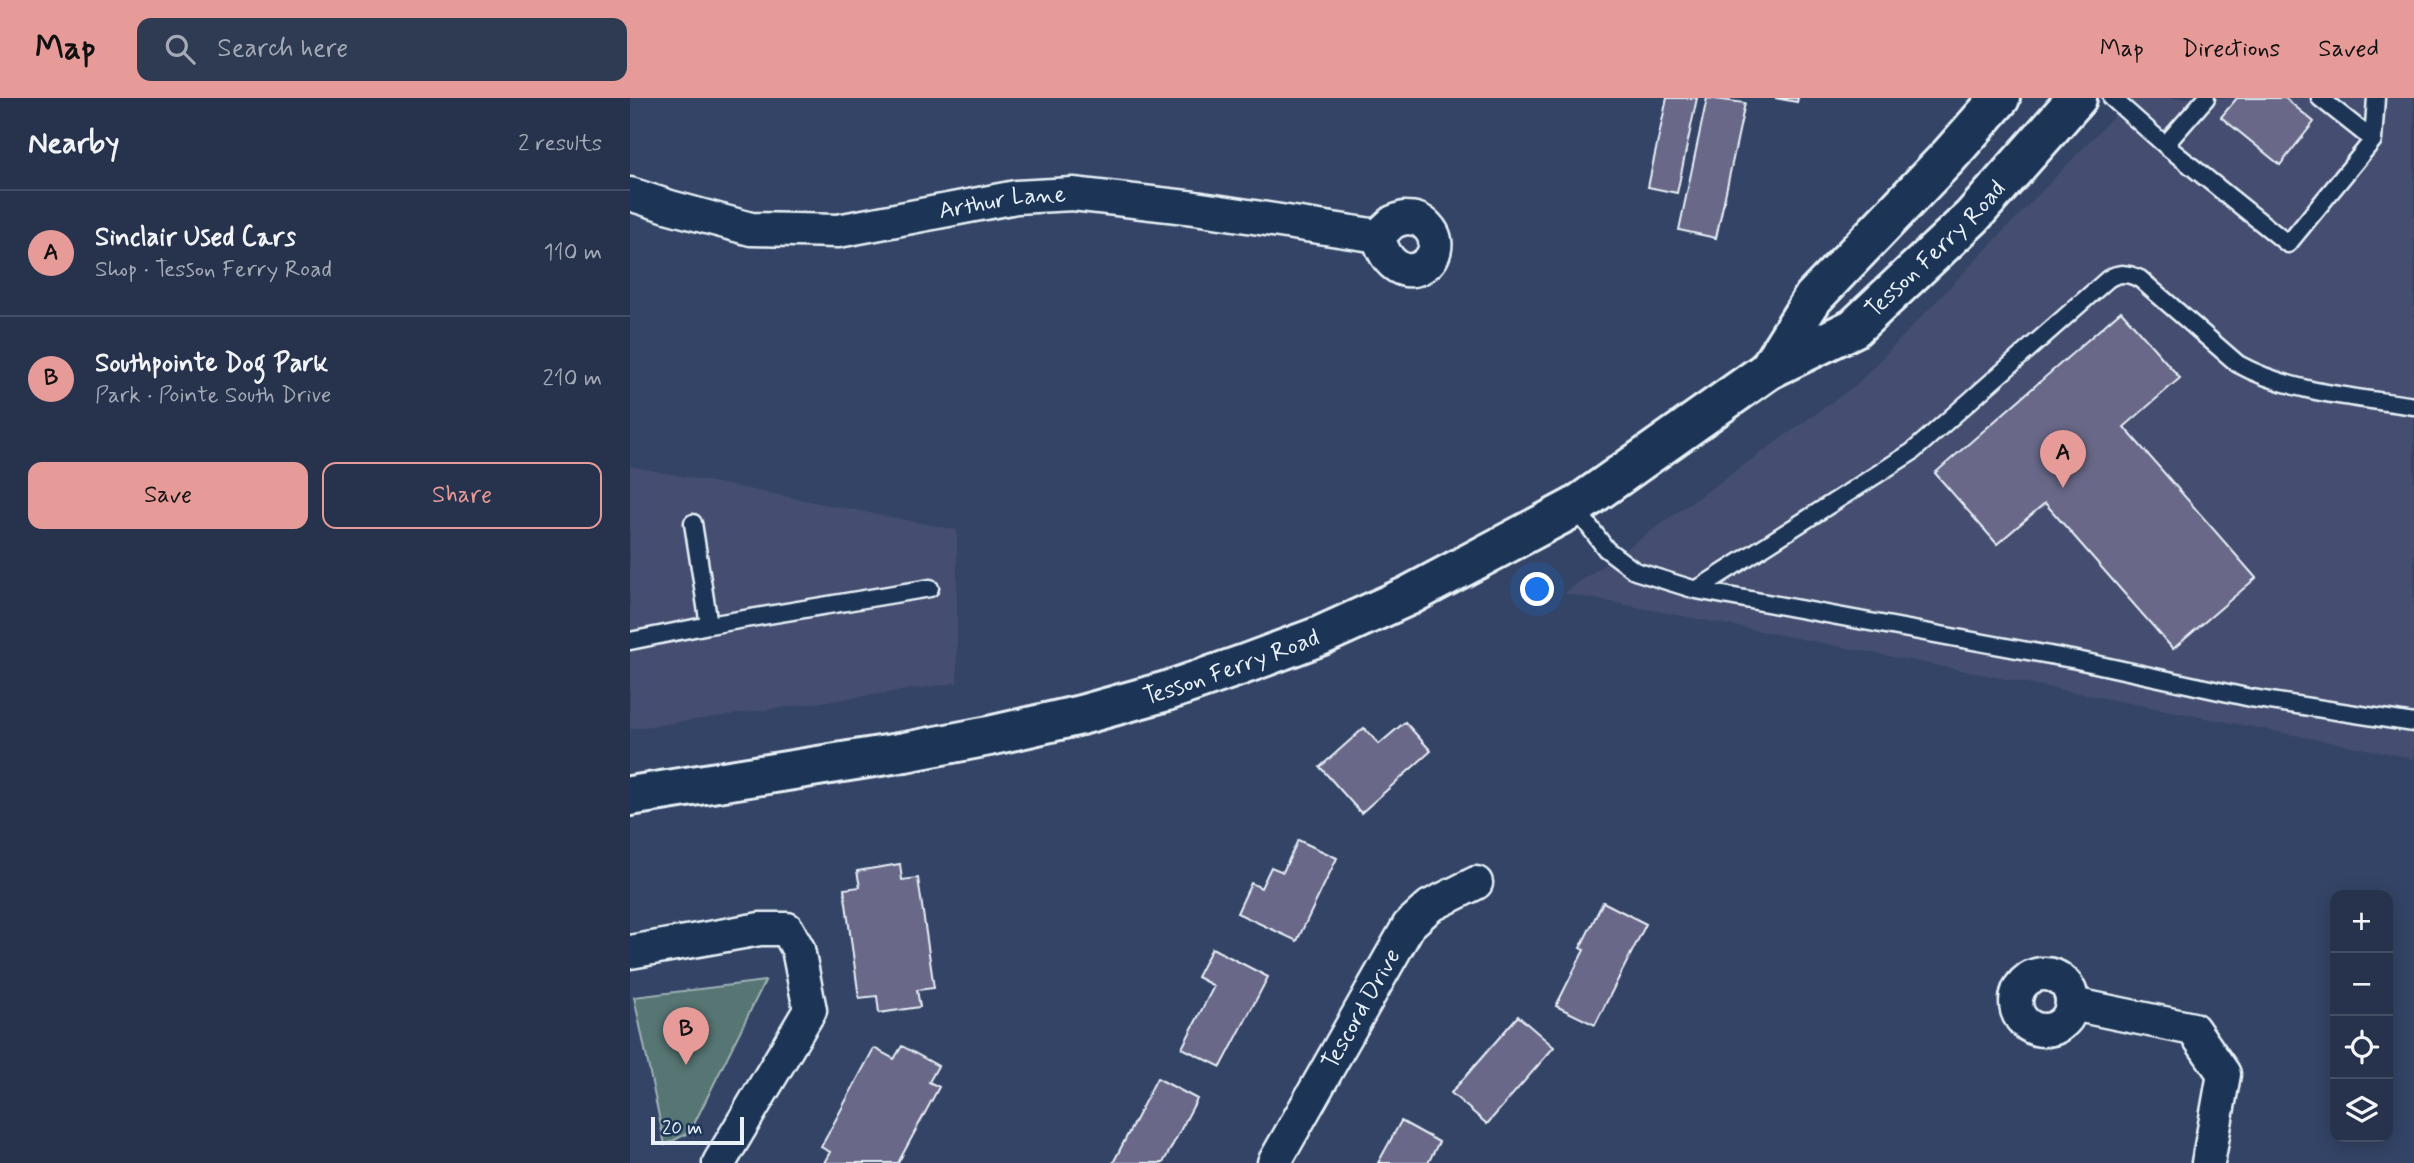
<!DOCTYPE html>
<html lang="en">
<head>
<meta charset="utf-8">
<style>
	:root { --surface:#27334c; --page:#2f3b53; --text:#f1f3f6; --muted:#a4aab5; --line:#434e64; --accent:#e69b98 }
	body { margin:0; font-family:Mynerve,sans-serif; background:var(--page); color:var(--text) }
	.controls { position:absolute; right:21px; bottom:21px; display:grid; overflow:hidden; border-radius:14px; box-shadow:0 4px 18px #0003 }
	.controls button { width:63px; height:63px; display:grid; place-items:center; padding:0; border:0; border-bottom:2px solid var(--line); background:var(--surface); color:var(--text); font:35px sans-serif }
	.scale { position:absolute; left:21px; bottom:18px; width:93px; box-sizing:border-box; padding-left:7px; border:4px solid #e8f1f8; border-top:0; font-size:19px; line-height:24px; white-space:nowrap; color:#e8f1f8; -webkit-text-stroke:5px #1d3557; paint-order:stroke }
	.you { position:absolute; left:908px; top:492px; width:24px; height:24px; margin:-18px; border:5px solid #fff; border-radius:50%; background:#1a73e8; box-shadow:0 0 0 10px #1a73e833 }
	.badge { display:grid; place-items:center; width:46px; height:46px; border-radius:50%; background:var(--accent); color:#111; font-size:23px; font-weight:700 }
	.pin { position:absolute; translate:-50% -58px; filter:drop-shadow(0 2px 4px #0008) }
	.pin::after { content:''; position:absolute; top:37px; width:24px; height:21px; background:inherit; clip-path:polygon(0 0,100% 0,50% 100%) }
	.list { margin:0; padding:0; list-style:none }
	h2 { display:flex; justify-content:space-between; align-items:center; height:91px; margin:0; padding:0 28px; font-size:30px }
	h2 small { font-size:23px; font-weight:400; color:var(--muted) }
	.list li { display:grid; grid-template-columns:46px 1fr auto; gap:21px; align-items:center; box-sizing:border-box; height:126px; padding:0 28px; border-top:2px solid var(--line) }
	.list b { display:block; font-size:26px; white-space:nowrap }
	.list p { margin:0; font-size:23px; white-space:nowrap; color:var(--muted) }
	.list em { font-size:23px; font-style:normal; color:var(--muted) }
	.actions { display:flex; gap:14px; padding:21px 28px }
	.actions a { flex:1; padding:16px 0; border:2px solid var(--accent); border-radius:14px; text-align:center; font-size:24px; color:var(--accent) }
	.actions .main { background:var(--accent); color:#111 }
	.icon { flex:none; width:38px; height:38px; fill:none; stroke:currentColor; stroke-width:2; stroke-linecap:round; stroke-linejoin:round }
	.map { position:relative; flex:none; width:1784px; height:1065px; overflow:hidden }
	header { display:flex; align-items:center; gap:42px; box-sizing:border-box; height:98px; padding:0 35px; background:var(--accent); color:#111 }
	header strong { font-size:33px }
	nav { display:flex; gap:38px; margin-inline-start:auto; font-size:24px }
	.search { width:490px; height:63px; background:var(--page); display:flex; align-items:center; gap:18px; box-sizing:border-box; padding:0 24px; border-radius:14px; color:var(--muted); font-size:26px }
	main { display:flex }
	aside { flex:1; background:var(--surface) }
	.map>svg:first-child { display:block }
</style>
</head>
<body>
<header>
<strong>Map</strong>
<div class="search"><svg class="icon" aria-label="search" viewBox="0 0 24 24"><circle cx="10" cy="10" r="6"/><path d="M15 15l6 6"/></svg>Search here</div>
<nav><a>Map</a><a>Directions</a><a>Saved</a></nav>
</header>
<main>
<aside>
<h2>Nearby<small>2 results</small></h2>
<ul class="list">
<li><span class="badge">A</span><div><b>Sinclair Used Cars</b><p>Shop · Tesson Ferry Road</p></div><em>110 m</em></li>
<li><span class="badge">B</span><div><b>Southpointe Dog Park</b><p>Park · Pointe South Drive</p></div><em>210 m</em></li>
</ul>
<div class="actions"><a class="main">Save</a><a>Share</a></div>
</aside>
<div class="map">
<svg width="1784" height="1065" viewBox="0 0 1784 1065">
	<rect width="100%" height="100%" fill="#344466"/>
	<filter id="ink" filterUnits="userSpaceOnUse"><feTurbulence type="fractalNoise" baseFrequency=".0143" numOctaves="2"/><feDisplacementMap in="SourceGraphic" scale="14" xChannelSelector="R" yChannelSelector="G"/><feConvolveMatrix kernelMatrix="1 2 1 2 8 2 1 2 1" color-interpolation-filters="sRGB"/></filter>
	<g filter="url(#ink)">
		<path fill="#444e70" d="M 1501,0 L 1784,0 L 1784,663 L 1777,659 L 934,495 L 1226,287 Z
			M 0,368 L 327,432 L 327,585 L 0,631 Z"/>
		<path fill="#567473" stroke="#9fb2b6" stroke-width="2" d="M 135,883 L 60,1034 L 35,1047 L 4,899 Z"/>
		<path fill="#696788" stroke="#e8f1f8" stroke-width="2" d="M 1037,0 L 1067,0 L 1047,95 L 1018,89 Z
			M 1077,0 L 1115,5 L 1086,140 L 1049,132 Z
			M 1145,0 L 1168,0 L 1167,4 Z
			M 1607,0 L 1655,0 L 1684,24 L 1650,67 L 1591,19 Z
			M 1491,213 L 1550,280 L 1494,329 L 1626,480 L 1543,551 L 1415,405 L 1367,446 L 1305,375 Z
			M 775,624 L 801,653 L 731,715 L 690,669 L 734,630 L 749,646 Z
			M 668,742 L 707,760 L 667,843 L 607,815 L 621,785 L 631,790 L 641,769 L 653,774 Z
			M 270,766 L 272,782 L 288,780 L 304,890 L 287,892 L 290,909 L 249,915 L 247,898 L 229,900 L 214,791 L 230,789 L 227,773 Z
			M 973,804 L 1016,826 L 965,927 L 926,908 L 954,852 L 950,850 Z
			M 582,850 L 638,879 L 591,969 L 552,950 L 584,888 L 567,879 Z
			M 888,918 L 924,949 L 857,1026 L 821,995 Z
			M 272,948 L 308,968 L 299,984 L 309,989 L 268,1065 L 194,1065 L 200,1054 L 191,1049 L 244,950 L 264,961 Z
			M 527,980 L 567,1001 L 533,1065 L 483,1065 Z
			M 771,1023 L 809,1044 L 798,1065 L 748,1065 Z"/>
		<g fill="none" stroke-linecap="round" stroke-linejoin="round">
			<g stroke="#e8f1f8" stroke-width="21">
				<path id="service" d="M 1482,0 L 1535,47 L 1658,146 L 1743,42 L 1746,0
					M 1690,0 L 1743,42
					M 1535,47 L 1576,0
					M 945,409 L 976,451 L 1005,473 L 1066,492 L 1447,562 L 1621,600 L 1784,625
					M 63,425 L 79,527
					M 1066,492 L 1282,354 L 1478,181 C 1489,174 1498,175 1510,181 L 1608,266 C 1661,295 1725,299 1784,308
					M 0,543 L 79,527 L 300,490"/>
			</g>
			<g stroke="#e8f1f8" stroke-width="37">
				<g id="minor">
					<path id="s1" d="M 0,96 L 40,109 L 121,131 L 208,133 L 386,99 L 443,96 L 565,110 L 748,138"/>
					<path d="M 774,120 C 784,120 791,121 798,129 C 826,158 767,205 748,138 L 763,124 Z"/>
					<path d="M 0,854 L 130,831 L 157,831 L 168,851 L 180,912 L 89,1065"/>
					<circle cx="1414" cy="904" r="28"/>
					<path d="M 1442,906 L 1563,931 L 1594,976 L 1578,1065"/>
					<path id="s2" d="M 644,1065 L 779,827 L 800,808 L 846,785"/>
				</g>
			</g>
			<g stroke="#e8f1f8" stroke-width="44">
				<g id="primary">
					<path d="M 1138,272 L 1183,200 L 1319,58 L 1370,0"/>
					<path id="s3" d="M 0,698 L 275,654 L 359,638 L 451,617 L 537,593 L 612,567 L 690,538 L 778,498 L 945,409 L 1138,272 L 1224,230 L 1342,119 L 1447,0"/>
				</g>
			</g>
			<use href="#service" stroke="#1d3557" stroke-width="16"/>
			<use href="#minor" stroke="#1d3557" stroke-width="32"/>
			<use href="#primary" stroke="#1d3557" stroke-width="38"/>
		</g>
	</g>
	<g text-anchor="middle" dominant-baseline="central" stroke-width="5" stroke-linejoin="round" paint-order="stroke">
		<g font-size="24" fill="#e8f1f8" stroke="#1d3557">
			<text stroke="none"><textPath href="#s1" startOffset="380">Arthur Lane</textPath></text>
			<text stroke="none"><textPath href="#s3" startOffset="1442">Tesson Ferry Road</textPath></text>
			<text stroke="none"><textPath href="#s3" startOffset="616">Tesson Ferry Road</textPath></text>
			<text stroke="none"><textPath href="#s2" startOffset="177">Tescord Drive</textPath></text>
		</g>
	</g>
</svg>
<div class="controls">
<button>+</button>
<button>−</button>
<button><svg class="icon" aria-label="locate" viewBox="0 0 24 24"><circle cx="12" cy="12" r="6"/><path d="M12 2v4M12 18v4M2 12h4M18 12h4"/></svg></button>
<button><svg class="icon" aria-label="layers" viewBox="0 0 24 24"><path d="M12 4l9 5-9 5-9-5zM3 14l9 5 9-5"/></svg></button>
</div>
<div class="scale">20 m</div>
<div class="you"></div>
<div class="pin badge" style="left:1433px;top:390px">A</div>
<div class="pin badge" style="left:56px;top:967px">B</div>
</div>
</main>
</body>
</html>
